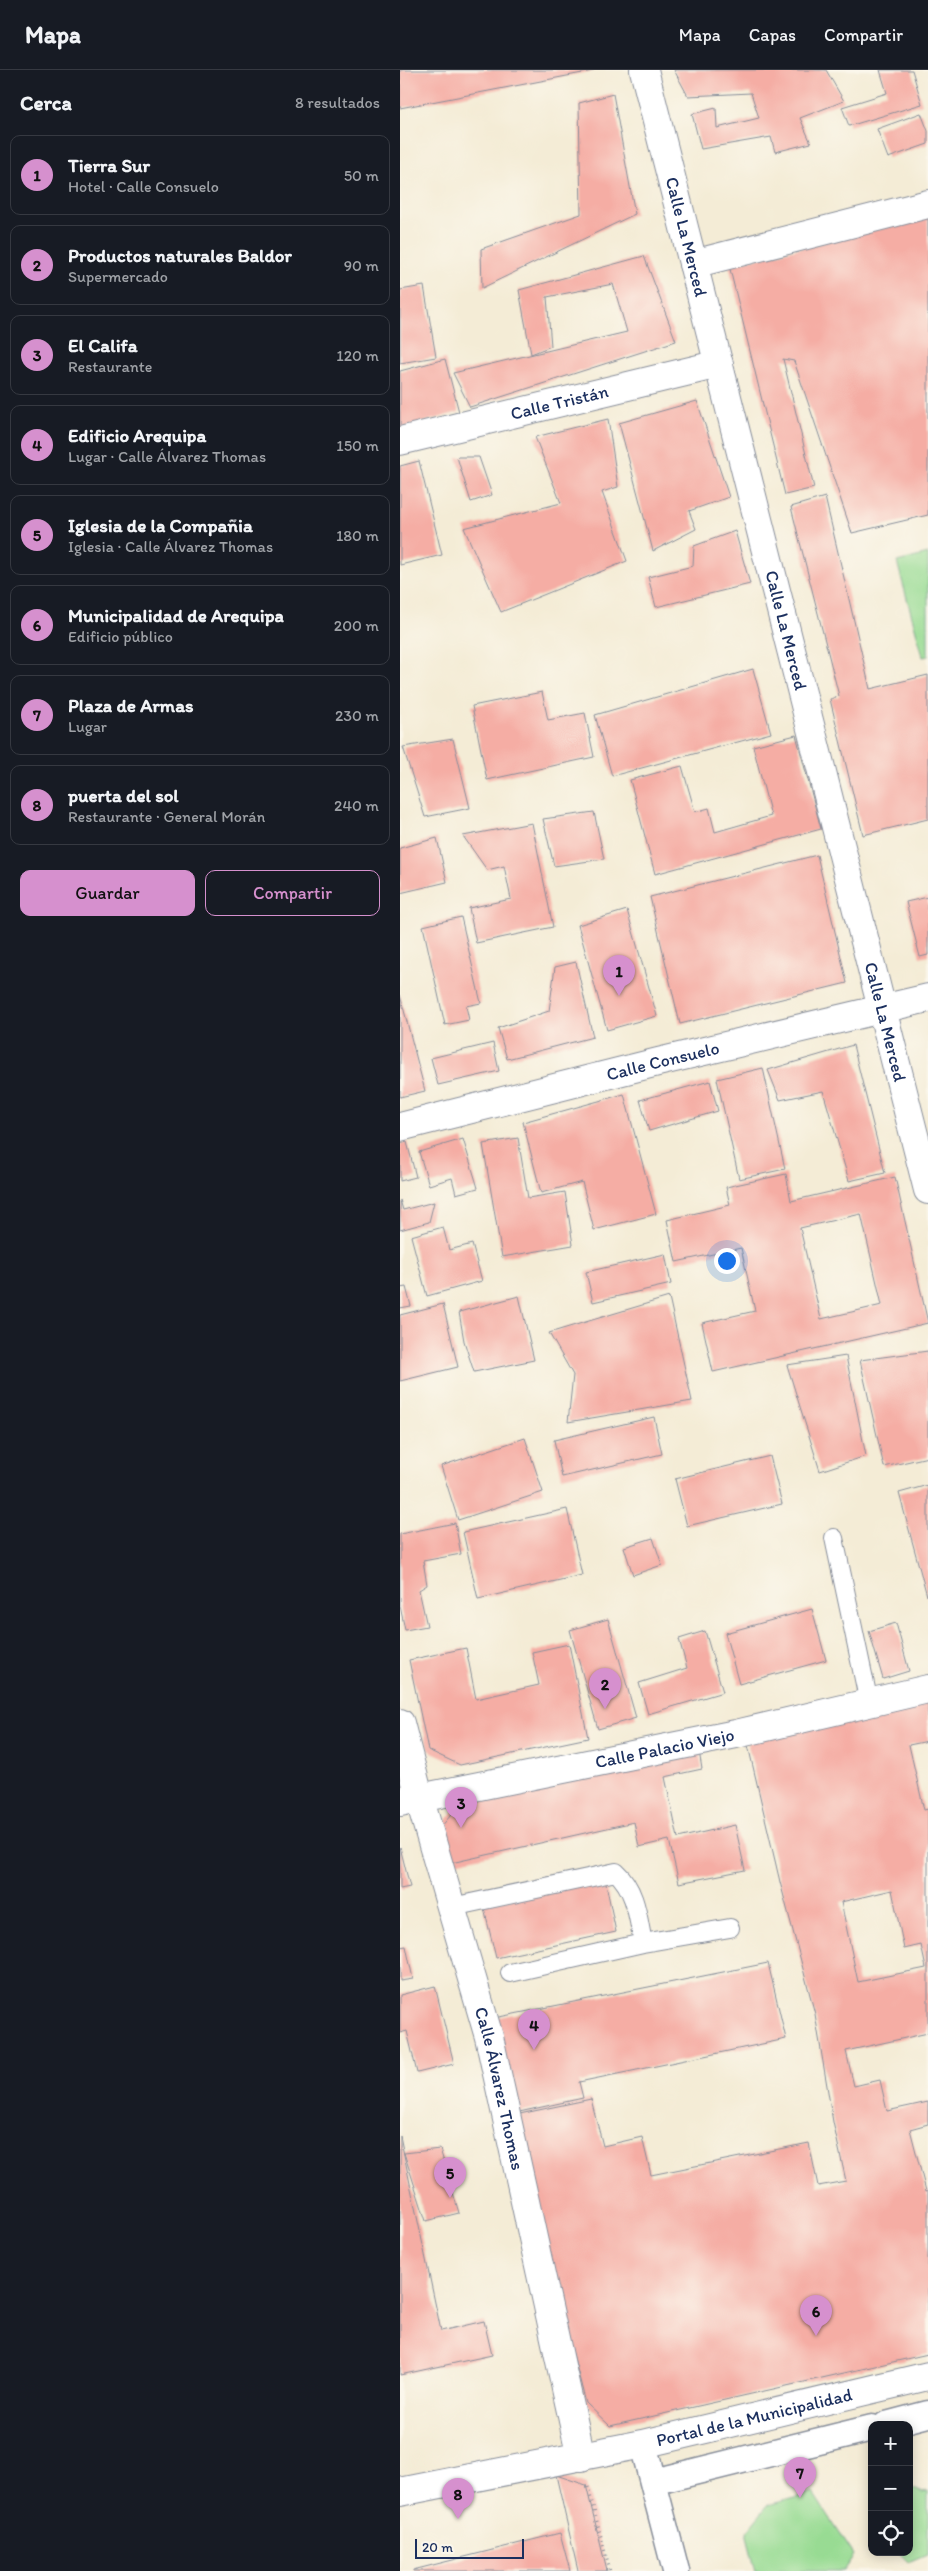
<!DOCTYPE html>
<html lang="es">
<head>
<meta charset="utf-8">
<style>
	:root { --surface:#171b24; --page:#242831; --text:#f1f3f6; --muted:#9ea1a6; --line:#363941; --accent:#d690ce }
	body { margin:0; font-family:Itim,sans-serif; background:var(--page); color:var(--text) }
	.controls { position:absolute; right:15px; bottom:15px; display:grid; overflow:hidden; border-radius:10px; box-shadow:0 2px 12px #0003 }
	.controls button { width:45px; height:45px; display:grid; place-items:center; padding:0; border:0; border-bottom:1px solid var(--line); background:var(--surface); color:var(--text); font:25px sans-serif }
	.scale { position:absolute; left:15px; bottom:12px; width:109px; box-sizing:border-box; padding-left:5px; border:2px solid #1b2f5e; border-top:0; font-size:14px; line-height:18px; white-space:nowrap; color:#1b2f5e; -webkit-text-stroke:4px #fbf7ec; paint-order:stroke }
	.you { position:absolute; left:326px; top:1190px; width:18px; height:18px; margin:-12px; border:4px solid #fff; border-radius:50%; background:#1a73e8; box-shadow:0 0 0 8px #1a73e833 }
	.badge { display:grid; place-items:center; width:32px; height:32px; border-radius:50%; background:var(--accent); color:#111; font-size:16px; font-weight:700 }
	.pin { position:absolute; translate:-50% -41px; filter:drop-shadow(0 1px 2px #0008) }
	.pin::after { content:''; position:absolute; top:26px; width:18px; height:15px; background:inherit; clip-path:polygon(0 0,100% 0,50% 100%) }
	.list { margin:0; padding:0; list-style:none }
	h2 { display:flex; justify-content:space-between; align-items:center; height:65px; margin:0; padding:0 20px; font-size:21px }
	h2 small { font-size:16px; font-weight:400; color:var(--muted) }
	.list li { display:grid; grid-template-columns:32px 1fr auto; gap:15px; align-items:center; box-sizing:border-box; height:80px; margin:0 10px 10px; padding:0 10px; border:1px solid var(--line); border-radius:10px }
	.list b { display:block; font-size:19px; white-space:nowrap }
	.list p { margin:0; font-size:16px; white-space:nowrap; color:var(--muted) }
	.list em { font-size:16px; font-style:normal; color:var(--muted) }
	.actions { display:flex; gap:10px; padding:15px 20px }
	.actions a { flex:1; padding:11px 0; border:1px solid var(--accent); border-radius:10px; text-align:center; font-size:18px; color:var(--accent) }
	.actions .main { background:var(--accent); color:#111 }
	.icon { flex:none; width:28px; height:28px; fill:none; stroke:currentColor; stroke-width:2; stroke-linecap:round; stroke-linejoin:round }
	.map { position:relative; flex:none; width:528px; height:2501px; overflow:hidden }
	header { display:flex; align-items:center; gap:30px; box-sizing:border-box; height:70px; padding:0 25px; background:var(--surface); border-bottom:1px solid var(--line) }
	header strong { font-size:24px }
	nav { display:flex; gap:28px; margin-inline-start:auto; font-size:18px }
	main { display:flex }
	aside { flex:1; background:var(--surface) }
	.map>svg:first-child { display:block }
</style>
</head>
<body>
<header>
<strong>Mapa</strong>
<nav><a>Mapa</a><a>Capas</a><a>Compartir</a></nav>
</header>
<main>
<aside>
<h2>Cerca<small>8 resultados</small></h2>
<ul class="list">
<li><span class="badge">1</span><div><b>Tierra Sur</b><p>Hotel · Calle Consuelo</p></div><em>50 m</em></li>
<li><span class="badge">2</span><div><b>Productos naturales Baldor</b><p>Supermercado</p></div><em>90 m</em></li>
<li><span class="badge">3</span><div><b>El Califa</b><p>Restaurante</p></div><em>120 m</em></li>
<li><span class="badge">4</span><div><b>Edificio Arequipa</b><p>Lugar · Calle Álvarez Thomas</p></div><em>150 m</em></li>
<li><span class="badge">5</span><div><b>Iglesia de la Compañia</b><p>Iglesia · Calle Álvarez Thomas</p></div><em>180 m</em></li>
<li><span class="badge">6</span><div><b>Municipalidad de Arequipa</b><p>Edificio público</p></div><em>200 m</em></li>
<li><span class="badge">7</span><div><b>Plaza de Armas</b><p>Lugar</p></div><em>230 m</em></li>
<li><span class="badge">8</span><div><b>puerta del sol</b><p>Restaurante · General Morán</p></div><em>240 m</em></li>
</ul>
<div class="actions"><a class="main">Guardar</a><a>Compartir</a></div>
</aside>
<div class="map">
<svg width="528" height="2501" viewBox="0 0 528 2501">
	<rect width="100%" height="100%" fill="#fbf7ec"/>
	<filter id="ink" filterUnits="userSpaceOnUse"><feTurbulence type="fractalNoise" baseFrequency=".02" numOctaves="2"/><feDisplacementMap in="SourceGraphic" scale="10" xChannelSelector="R" yChannelSelector="G"/><feConvolveMatrix kernelMatrix="1 2 1 2 8 2 1 2 1" color-interpolation-filters="sRGB"/></filter>
	<filter id="wash" filterUnits="userSpaceOnUse"><feTurbulence type="fractalNoise" baseFrequency=".0096" numOctaves="4" result="noise"/><feDisplacementMap in="SourceGraphic" scale="20" xChannelSelector="R" yChannelSelector="G"/><feGaussianBlur stdDeviation="1.12" result="paint"/><feColorMatrix in="noise" values="0 0 0 0 0 0 0 0 0 0 0 0 0 0 0 0 0 1.4 0 .05"/><feComposite in="paint" operator="in"/></filter>
	<g filter="url(#wash)">
		<rect width="100%" height="100%" fill="#f4ecd6"/>
		<path fill="#98db93" stroke="#5a8578" d="M 528,484 L 528,586 L 523,587 L 497,492 Z
			M 509,2417 L 522,2423 L 528,2422 L 528,2485 L 509,2493 L 498,2482 L 509,2482 Z
			M 413,2423 L 454,2485 L 443,2501 L 356,2501 L 346,2462 L 368,2435 Z"/>
		<g id="blocks">
			<path fill="#f5ada4" fill-rule="evenodd" d="M 0,0 L 193,0 L 193,1 L 0,38 Z
				M 274,0 L 426,0 L 444,31 L 400,48 L 411,73 L 375,82 L 371,67 L 301,79 L 292,44 L 316,38 L 317,58 L 359,48 L 351,23 L 288,26 Z
				M 480,0 L 512,0 L 522,34 L 449,56 L 442,37 L 487,23 Z
				M 213,24 L 235,144 L 82,218 L 81,179 L 181,144 L 179,33 Z
				M 521,43 L 528,61 L 528,74 L 488,88 L 477,59 Z
				M 528,147 L 528,445 L 452,463 L 394,291 L 383,289 L 414,418 L 385,425 L 329,195 Z
				M 244,186 L 276,271 L 70,337 L 53,303 L 227,262 L 213,214 L 147,227 L 151,276 L 131,284 L 119,220 Z
				M 24,216 L 36,287 L 0,293 L 0,220 Z
				M 45,289 L 59,342 L 0,359 L 0,301 Z
				M 297,331 L 329,427 L 289,441 L 296,459 L 253,481 L 219,353 Z
				M 208,349 L 218,417 L 202,422 L 227,491 L 101,542 L 64,458 L 161,433 L 135,367 Z
				M 57,387 L 79,387 L 92,425 L 71,432 Z
				M 19,391 L 42,485 L 0,495 L 0,396 Z
				M 425,427 L 470,619 L 528,605 L 528,749 L 463,765 L 430,629 L 439,626 L 391,437 Z
				M 335,461 L 350,514 L 256,537 L 248,507 L 293,496 L 294,476 Z
				M 353,599 L 371,663 L 212,706 L 195,645 Z
				M 142,622 L 148,650 L 185,643 L 194,687 L 87,710 L 72,636 Z
				M 396,665 L 421,759 L 255,804 L 230,710 L 282,696 L 295,742 L 309,738 L 315,762 L 371,746 L 353,676 Z
				M 53,669 L 70,738 L 25,747 L 3,677 Z
				M 194,742 L 204,789 L 154,796 L 143,749 Z
				M 132,753 L 153,857 L 76,873 L 69,838 L 111,829 L 104,796 L 87,800 L 63,766 Z
				M 37,768 L 47,812 L 0,823 L 0,778 Z
				M 417,785 L 447,913 L 280,954 L 250,827 Z
				M 528,827 L 528,885 L 520,887 L 506,832 Z
				M 227,840 L 257,946 L 207,960 L 178,855 Z
				M 61,847 L 81,933 L 66,936 L 69,950 L 45,955 L 23,856 Z
				M 176,892 L 193,967 L 107,989 L 98,958 L 149,941 L 155,897 Z
				M 0,925 L 25,1021 L 0,1027 Z
				M 93,973 L 99,1001 L 38,1015 L 31,988 Z
				M 453,975 L 485,1103 L 449,1111 L 423,1021 L 380,1030 L 368,1000 Z
				M 363,998 L 385,1099 L 339,1109 L 317,1009 Z
				M 310,1011 L 318,1041 L 249,1061 L 240,1030 Z
				M 224,1024 L 256,1144 L 194,1160 L 182,1112 L 141,1123 L 123,1052 Z
				M 118,1068 L 128,1128 L 165,1122 L 173,1175 L 102,1187 L 83,1074 Z
				M 63,1069 L 78,1118 L 56,1124 L 52,1108 L 29,1115 L 19,1082 Z
				M 7,1072 L 16,1107 L 0,1111 L 0,1074 Z
				M 386,1104 L 391,1131 L 495,1107 L 528,1253 L 313,1302 L 302,1253 L 355,1241 L 341,1178 L 276,1192 L 267,1150 L 330,1135 L 326,1117 ZM 461,1144 L 482,1235 L 421,1249 L 400,1158 Z
				M 0,1130 L 3,1140 L 34,1132 L 29,1152 L 0,1160 Z
				M 43,1157 L 49,1180 L 72,1174 L 82,1211 L 27,1226 L 11,1166 Z
				M 265,1184 L 271,1214 L 193,1232 L 186,1202 Z
				M 6,1217 L 11,1236 L 0,1238 L 0,1218 Z
				M 119,1226 L 134,1290 L 74,1302 L 64,1271 L 59,1242 Z
				M 269,1227 L 292,1331 L 168,1352 L 173,1305 L 149,1263 Z
				M 43,1234 L 58,1297 L 0,1311 L 0,1245 Z
				M 528,1281 L 528,1387 L 484,1397 L 460,1290 Z
				M 446,1286 L 466,1386 L 420,1401 L 387,1295 Z
				M 254,1347 L 262,1384 L 162,1407 L 154,1370 Z
				M 125,1368 L 143,1422 L 58,1450 L 41,1396 Z
				M 370,1386 L 382,1434 L 287,1456 L 275,1409 Z
				M 528,1415 L 528,1526 L 527,1526 L 499,1423 Z
				M 167,1439 L 182,1505 L 78,1529 L 63,1462 Z
				M 55,1453 L 61,1484 L 23,1491 L 27,1515 L 19,1520 L 27,1556 L 5,1560 L 0,1536 L 0,1464 Z
				M 253,1468 L 262,1495 L 233,1505 L 224,1477 Z
				M 412,1539 L 426,1590 L 339,1614 L 325,1563 Z
				M 208,1549 L 236,1648 L 198,1659 L 170,1560 Z
				M 496,1553 L 509,1601 L 483,1609 L 469,1561 Z
				M 305,1561 L 323,1622 L 248,1644 L 239,1613 L 287,1598 L 279,1569 Z
				M 169,1574 L 188,1668 L 60,1695 L 28,1680 L 9,1590 L 66,1578 L 76,1629 L 139,1615 L 132,1582 Z
				M 528,1630 L 528,1671 L 509,1675 L 524,1740 L 528,1739 L 528,1963 L 446,1981 L 454,2016 L 480,2010 L 487,2041 L 528,2032 L 528,2054 L 510,2059 L 526,2121 L 528,2120 L 528,2284 L 210,2356 L 186,2333 L 110,2046 L 191,2029 L 203,2076 L 242,2067 L 251,2105 L 409,2073 L 418,2116 L 446,2111 L 433,2052 L 415,1944 L 380,1812 L 347,1671 ZM 492,1820 L 504,1879 L 521,1875 L 526,1898 L 458,1912 L 441,1832 Z
				M 299,1681 L 302,1699 L 265,1707 L 278,1768 L 335,1755 L 345,1800 L 279,1813 L 269,1770 L 239,1777 L 234,1752 L 51,1793 L 41,1757 L 65,1728 Z
				M 0,1777 L 10,1817 L 0,1819 Z
				M 205,1809 L 216,1862 L 96,1888 L 83,1834 Z
				M 6,1876 L 13,1909 L 0,1911 L 0,1877 Z
				M 368,1893 L 386,1969 L 179,2012 L 183,2028 L 110,2044 L 89,1949 Z
				M 35,1916 L 54,1994 L 17,2003 L 7,1961 L 0,1963 L 0,1925 Z
				M 0,2066 L 41,2261 L 84,2251 L 92,2285 L 0,2305 Z
				M 40,2079 L 59,2143 L 26,2151 L 4,2083 Z
				M 156,2405 L 186,2415 L 207,2501 L 178,2501 Z
				M 160,2463 L 170,2501 L 13,2501 L 13,2500 Z"/>
		</g>
	</g>
	<g filter="url(#ink)">
		<use href="#blocks" fill-opacity="0" stroke="#888e9a" stroke-width="1"/>
		<g fill="none" stroke-linecap="round" stroke-linejoin="round">
			<g stroke="#888e9a" stroke-width="20">
				<path id="service" d="M 434,1468 L 469,1633
					M 52,1837 L 216,1802 C 236,1820 238,1848 243,1873 L 110,1903
					M 243,1873 L 330,1858"/>
			</g>
			<g stroke="#888e9a" stroke-width="29">
				<path id="pedestrian" d="M 486,2355 L 528,2344
					M 243,2374 L 276,2501
					M 253,2412 L 472,2358"/>
			</g>
			<g stroke="#888e9a" stroke-width="30">
				<g id="minor">
					<path id="s1" d="M 244,0 L 528,1120"/>
					<path d="M 293,194 L 528,134"/>
					<path id="s2" d="M 0,371 L 319,294"/>
					<path id="s3" d="M 0,1057 L 258,992 L 528,928"/>
					<path id="s4" d="M 0,1653 L 19,1727 L 89,1967 L 181,2387"/>
					<path id="s5" d="M 0,2422 L 243,2374 L 528,2306"/>
				</g>
			</g>
			<g stroke="#888e9a" stroke-width="30">
				<g id="tertiary">
					<path id="s6" d="M 0,1732 L 336,1664 L 528,1619"/>
				</g>
			</g>
			<path stroke="#888e9a" stroke-width="3" stroke-dasharray="1 4" stroke-linecap="butt" d="M 188,2417 L 210,2501"/>
			<use href="#service" stroke="#fff" stroke-width="18"/>
			<use href="#pedestrian" stroke="#fff" stroke-width="26"/>
			<use href="#minor" stroke="#fff" stroke-width="28"/>
			<use href="#tertiary" stroke="#fff" stroke-width="28"/>
		</g>
	</g>
	<g text-anchor="middle" dominant-baseline="central" stroke-width="5" stroke-linejoin="round" paint-order="stroke">
		<g font-size="18" fill="#1b2f5e" stroke="#fbf7ec">
			<text stroke="none"><textPath href="#s1" startOffset="172">Calle La Merced</textPath></text>
			<text stroke="none"><textPath href="#s2" startOffset="164">Calle Tristán</textPath></text>
			<text stroke="none"><textPath href="#s1" startOffset="578">Calle La Merced</textPath></text>
			<text stroke="none"><textPath href="#s1" startOffset="982">Calle La Merced</textPath></text>
			<text stroke="none"><textPath href="#s3" startOffset="271">Calle Consuelo</textPath></text>
			<text stroke="none"><textPath href="#s6" startOffset="270">Calle Palacio Viejo</textPath></text>
			<text stroke="none"><textPath href="#s4" startOffset="379">Calle Álvarez Thomas</textPath></text>
			<text stroke="none"><textPath href="#s5" startOffset="362">Portal de la Municipalidad</textPath></text>
		</g>
	</g>
</svg>
<div class="controls">
<button>+</button>
<button>−</button>
<button><svg class="icon" aria-label="locate" viewBox="0 0 24 24"><circle cx="12" cy="12" r="6"/><path d="M12 2v4M12 18v4M2 12h4M18 12h4"/></svg></button>
</div>
<div class="scale">20 m</div>
<div class="you"></div>
<div class="pin badge" style="left:219px;top:926px">1</div>
<div class="pin badge" style="left:205px;top:1639px">2</div>
<div class="pin badge" style="left:61px;top:1758px">3</div>
<div class="pin badge" style="left:134px;top:1980px">4</div>
<div class="pin badge" style="left:50px;top:2128px">5</div>
<div class="pin badge" style="left:416px;top:2266px">6</div>
<div class="pin badge" style="left:400px;top:2428px">7</div>
<div class="pin badge" style="left:58px;top:2449px">8</div>
</div>
</main>
</body>
</html>
